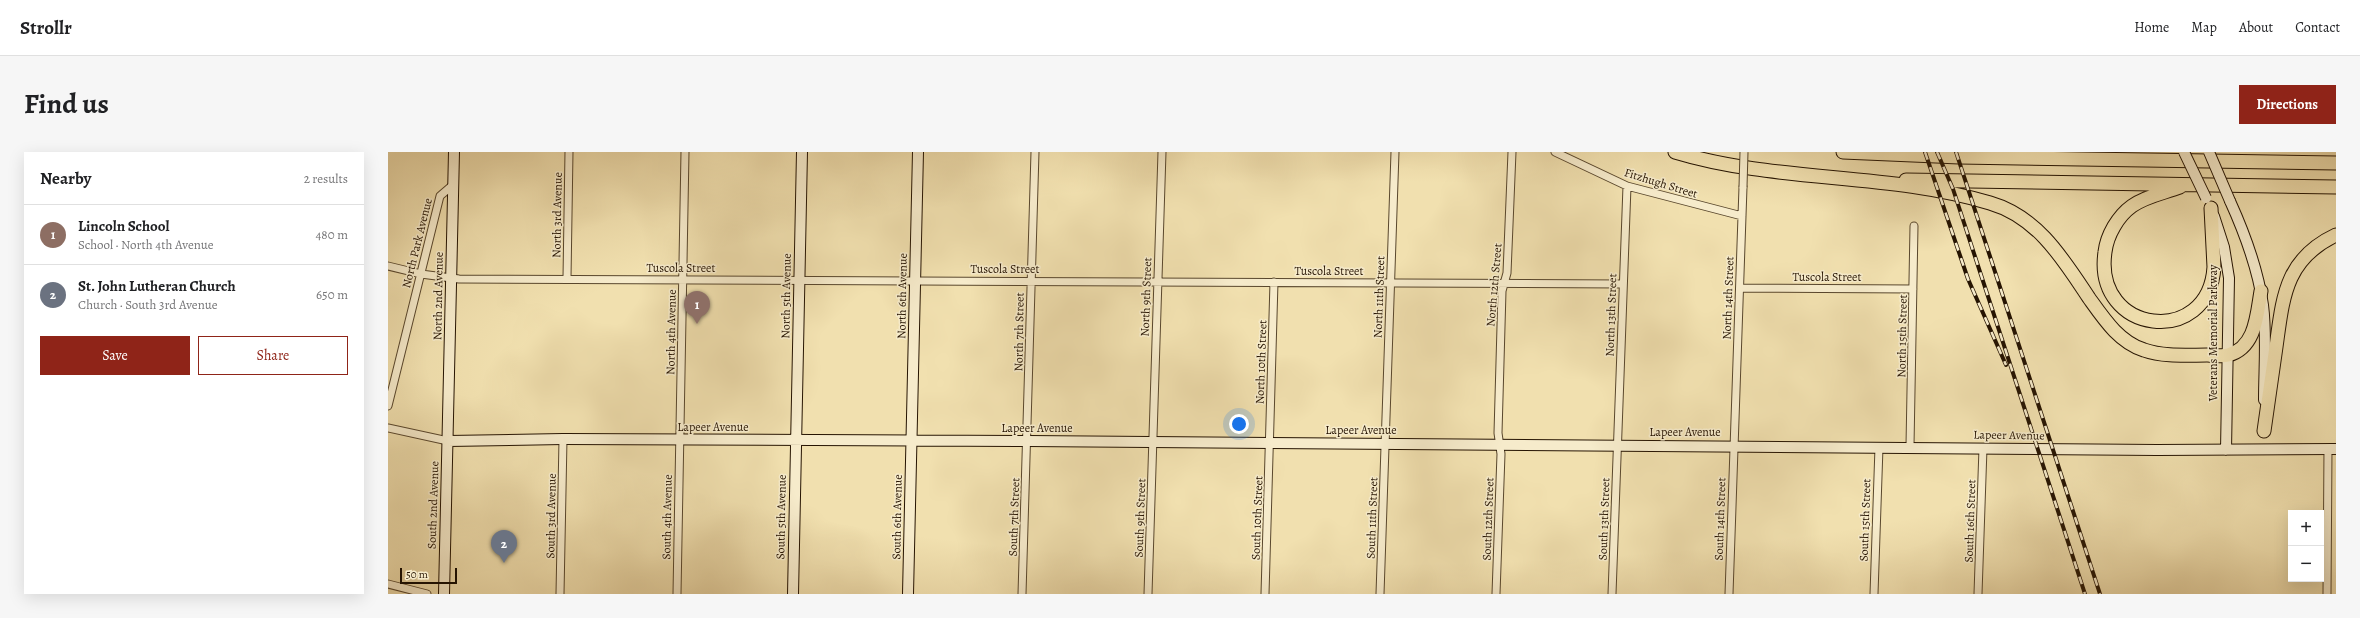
<!DOCTYPE html>
<html lang="en">
<head>
<meta charset="utf-8">
<style>
	:root { --surface:#fff; --page:#f6f6f6; --text:#202124; --muted:#757577; --line:#e0e0e0; --accent:#8f2418 }
	body { margin:0; font-family:Alegreya,serif; background:var(--page); color:var(--text) }
	.controls { position:absolute; right:12px; bottom:12px; display:grid; overflow:hidden; border-radius:0px; box-shadow:0 4px 16px #0002 }
	.controls button { width:36px; height:36px; display:grid; place-items:center; padding:0; border:0; border-bottom:1px solid var(--line); background:var(--surface); color:var(--text); font:20px sans-serif }
	.scale { position:absolute; left:12px; bottom:10px; width:57px; box-sizing:border-box; padding-left:4px; border:2px solid #261402; border-top:0; font-size:11px; line-height:14px; white-space:nowrap; color:#261402; -webkit-text-stroke:3px #f6ebcb; paint-order:stroke }
	.you { position:absolute; left:851px; top:272px; width:14px; height:14px; margin:-10px; border:3px solid #fff; border-radius:50%; background:#1a73e8; box-shadow:0 0 0 6px #1a73e833 }
	.badge { display:grid; place-items:center; width:26px; height:26px; border-radius:50%; background:var(--accent); color:#fff; font-size:13px; font-weight:700 }
	.pin { position:absolute; translate:-50% -33px; filter:drop-shadow(0 1px 2px #0008) }
	.pin::after { content:''; position:absolute; top:21px; width:14px; height:12px; background:inherit; clip-path:polygon(0 0,100% 0,50% 100%) }
	.list { margin:0; padding:0; list-style:none }
	h2 { display:flex; justify-content:space-between; align-items:center; height:52px; margin:0; padding:0 16px; font-size:17px }
	h2 small { font-size:13px; font-weight:400; color:var(--muted) }
	.list li { display:grid; grid-template-columns:26px 1fr auto; gap:12px; align-items:center; box-sizing:border-box; height:60px; padding:0 16px; border-top:1px solid var(--line) }
	.list b { display:block; font-size:15px; white-space:nowrap }
	.list p { margin:0; font-size:13px; white-space:nowrap; color:var(--muted) }
	.list em { font-size:13px; font-style:normal; color:var(--muted) }
	.actions { display:flex; gap:8px; padding:12px 16px }
	.actions a { flex:1; padding:9px 0; border:1px solid var(--accent); border-radius:0px; text-align:center; font-size:14px; color:var(--accent) }
	.actions .main { background:var(--accent); color:#fff }
	.map { position:relative; flex:none; width:1948px; height:442px; overflow:hidden; border-radius:0px }
	header { display:flex; align-items:center; gap:24px; box-sizing:border-box; height:56px; padding:0 20px; background:var(--surface); border-bottom:1px solid var(--line) }
	header strong { font-size:19px }
	nav { display:flex; gap:22px; margin-inline-start:auto; font-size:14px }
	.intro { display:flex; align-items:center; justify-content:space-between; box-sizing:border-box; height:96px; padding:0 24px }
	h1 { margin:0; font-size:28px }
	.button { padding:10px 18px; border-radius:0px; background:var(--accent); color:#fff; font-size:14px; font-weight:700 }
	main { display:flex; gap:24px; padding:0 24px }
	aside { flex:1; background:var(--surface); border-radius:0px; box-shadow:0 4px 16px #0002 }
	.map>svg:first-child { display:block }
</style>
</head>
<body>
<header>
<strong>Strollr</strong>
<nav><a>Home</a><a>Map</a><a>About</a><a>Contact</a></nav>
</header>
<div class="intro"><h1>Find us</h1><a class="button">Directions</a></div>
<main>
<aside>
<h2>Nearby<small>2 results</small></h2>
<ul class="list">
<li><span class="badge" style="background:#8d6e63">1</span><div><b>Lincoln School</b><p>School · North 4th Avenue</p></div><em>480 m</em></li>
<li><span class="badge" style="background:#6b7280">2</span><div><b>St. John Lutheran Church</b><p>Church · South 3rd Avenue</p></div><em>650 m</em></li>
</ul>
<div class="actions"><a class="main">Save</a><a>Share</a></div>
</aside>
<div class="map">
<svg width="1948" height="442" viewBox="0 0 1948 442">
	<rect width="100%" height="100%" fill="#f1e0af"/>
	<filter id="stains"><feTurbulence type="fractalNoise" baseFrequency=".005" numOctaves="4"/><feColorMatrix values="0 0 0 0 .2 0 0 0 0 .09 0 0 0 0 .02 0 0 0 .5 -.17"/></filter>
	<radialGradient id="worn" r=".72"><stop offset=".6" stop-color="#630" stop-opacity="0"/><stop offset="1" stop-color="#630" stop-opacity=".3"/></radialGradient>
	<g fill="none" stroke-linecap="round" stroke-linejoin="round">
		<g stroke="#59472d" stroke-width="9">
			<path id="street" d="M 1167,0 L 1239,34 L 1354,64
				M 0,114 L 33,122 L 71,127 L 1235,132
				M 179,126 L 181,0
				M 1352,136 L 1525,137
				M 0,254 L 52,44 L 66,32
				M 0,276 L 60,289
				M 1522,294 L 1526,74
				M 0,432 L 39,442
				M 172,442 L 175,287
				M 289,442 L 297,0
				M 634,442 L 647,0
				M 760,442 L 774,0
				M 877,442 L 886,130
				M 992,442 L 1007,0
				M 1108,442 L 1113,302 L 1110,281 L 1114,139 L 1119,121 L 1124,0
				M 1224,442 L 1239,34
				M 1341,442 L 1355,35
				M 1486,442 L 1491,295
				M 1590,442 L 1595,296
				M 1939,442 L 1940,296"/>
		</g>
		<g stroke="#261402" stroke-width="12">
			<path id="secondary" d="M 1842,49 C 1857,82 1870,117 1875,153 C 1879,184 1876,217 1876,248
				M 1826,64 L 1836,95 L 1841,126 L 1838,298
				M 60,289 L 175,287 L 640,289 L 1769,298 L 1948,297
				M 56,442 L 66,0
				M 405,442 L 414,0
				M 520,442 L 530,0"/>
		</g>
		<g stroke="#261402" stroke-width="15">
			<path id="highway" d="M 1287,0 C 1389,31 1500,20 1602,51 C 1650,65 1675,107 1701,146 C 1716,167 1731,190 1756,198 C 1776,205 1799,203 1819,203 C 1825,203 1834,205 1840,203 C 1868,196 1869,162 1873,139
				M 1455,0 L 1571,5 L 1948,11
				M 1518,28 L 1948,35
				M 1792,35 C 1776,41 1758,44 1744,54 C 1730,64 1719,83 1717,100 C 1705,183 1821,196 1826,115 L 1823,56
				M 1876,279 C 1880,251 1884,223 1888,195 C 1895,145 1897,107 1948,83"/>
		</g>
		<use href="#street" stroke="#f6ebcb" stroke-width="7"/>
		<use href="#secondary" stroke="#f6ebcb" stroke-width="10"/>
		<use href="#highway" stroke="#f1e0af" stroke-width="13"/>
		<g stroke="#261402" stroke-width="4">
			<path id="rail" d="M 1537,0 L 1580,127 L 1618,213
				M 1549,0 L 1565,37 L 1697,442
				M 1568,0 L 1712,442"/>
		</g>
		<use href="#rail" stroke="#f6ebcb" stroke-width="2.5" stroke-dasharray="8" stroke-linecap="butt"/>
		<g stroke="#59472d" stroke-width="9" stroke-linecap="butt">
			<path id="street-bridge" d="M 1355,35 L 1356,0"/>
		</g>
		<g stroke="#261402" stroke-width="12" stroke-linecap="butt">
			<path id="secondary-bridge" d="M 1796,0 L 1818,46
				M 1821,0 L 1842,49"/>
		</g>
		<use href="#street-bridge" stroke="#f6ebcb" stroke-width="7"/>
		<use href="#secondary-bridge" stroke="#f6ebcb" stroke-width="10"/>
	</g>
	<g text-anchor="middle" dominant-baseline="central" stroke-width="3" stroke-linejoin="round" paint-order="stroke">
		<g font-size="12" fill="#261402" stroke="#f6ebcb">
			<text transform="translate(1273 31) rotate(17)">Fitzhugh Street</text>
			<text transform="translate(169 63) rotate(-89)">North 3rd Avenue</text>
			<text transform="translate(29 91) rotate(-76)">North Park Avenue</text>
			<text x="293" y="116">Tuscola Street</text>
			<text x="617" y="117">Tuscola Street</text>
			<text x="941" y="119">Tuscola Street</text>
			<text x="1439" y="125">Tuscola Street</text>
			<text transform="translate(1106 133) rotate(-85)">North 12th Street</text>
			<text transform="translate(50 144) rotate(-89)">North 2nd Avenue</text>
			<text transform="translate(398 144) rotate(-89)">North 5th Avenue</text>
			<text transform="translate(514 144) rotate(-89)">North 6th Avenue</text>
			<text transform="translate(758 145) rotate(-88)">North 9th Street</text>
			<text transform="translate(991 145) rotate(-88)">North 11th Street</text>
			<text transform="translate(1340 146) rotate(-88)">North 14th Street</text>
			<text transform="translate(1223 163) rotate(-88)">North 13th Street</text>
			<text transform="translate(283 180) rotate(-89)">North 4th Avenue</text>
			<text transform="translate(631 180) rotate(-89)">North 7th Street</text>
			<text transform="translate(1825 181) rotate(-90)">Veterans Memorial Parkway</text>
			<text transform="translate(1514 184) rotate(-89)">North 15th Street</text>
			<text transform="translate(873 210) rotate(-88)">North 10th Street</text>
			<text x="325" y="275">Lapeer Avenue</text>
			<text x="649" y="276">Lapeer Avenue</text>
			<text x="973" y="278">Lapeer Avenue</text>
			<text x="1297" y="280">Lapeer Avenue</text>
			<text transform="translate(1621 283) rotate(1)">Lapeer Avenue</text>
			<text transform="translate(45 353) rotate(-88)">South 2nd Avenue</text>
			<text transform="translate(163 364) rotate(-89)">South 3rd Avenue</text>
			<text transform="translate(279 365) rotate(-89)">South 4th Avenue</text>
			<text transform="translate(393 365) rotate(-89)">South 5th Avenue</text>
			<text transform="translate(509 365) rotate(-89)">South 6th Avenue</text>
			<text transform="translate(626 365) rotate(-88)">South 7th Street</text>
			<text transform="translate(752 366) rotate(-88)">South 9th Street</text>
			<text transform="translate(869 366) rotate(-88)">South 10th Street</text>
			<text transform="translate(984 366) rotate(-88)">South 11th Street</text>
			<text transform="translate(1100 367) rotate(-88)">South 12th Street</text>
			<text transform="translate(1216 367) rotate(-88)">South 13th Street</text>
			<text transform="translate(1332 367) rotate(-88)">South 14th Street</text>
			<text transform="translate(1477 368) rotate(-88)">South 15th Street</text>
			<text transform="translate(1582 369) rotate(-88)">South 16th Street</text>
		</g>
	</g>
	<rect width="100%" height="100%" filter="url(#stains)"/>
	<rect width="100%" height="100%" fill="url(#worn)"/>
</svg>
<div class="controls">
<button>+</button>
<button>−</button>
</div>
<div class="scale">50 m</div>
<div class="you"></div>
<div class="pin badge" style="left:309px;top:172px;background:#8d6e63">1</div>
<div class="pin badge" style="left:116px;top:411px;background:#6b7280">2</div>
</div>
</main>
</body>
</html>
